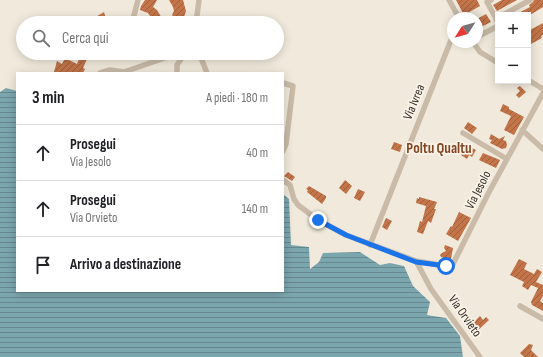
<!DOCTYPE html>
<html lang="it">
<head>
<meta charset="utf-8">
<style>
	:root { --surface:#fff; --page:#f6f6f6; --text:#202124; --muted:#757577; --line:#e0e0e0 }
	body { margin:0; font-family:"Sofia Sans Condensed",sans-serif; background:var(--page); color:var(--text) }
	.controls { position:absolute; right:12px; top:12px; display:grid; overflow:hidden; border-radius:0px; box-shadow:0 2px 10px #0003 }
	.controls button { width:36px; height:36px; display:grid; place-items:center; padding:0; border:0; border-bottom:1px solid var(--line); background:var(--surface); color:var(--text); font:20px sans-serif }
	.compass { position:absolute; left:447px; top:12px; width:36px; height:36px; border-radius:50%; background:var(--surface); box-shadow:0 2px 10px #0003; rotate:234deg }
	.stop { position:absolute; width:12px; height:12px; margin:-9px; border:3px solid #1a73e8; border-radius:50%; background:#fff }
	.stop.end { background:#1a73e8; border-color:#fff; box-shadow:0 1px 4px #0008 }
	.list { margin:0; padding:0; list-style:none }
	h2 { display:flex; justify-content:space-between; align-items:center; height:52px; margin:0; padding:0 16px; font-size:17px }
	h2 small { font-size:13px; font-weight:400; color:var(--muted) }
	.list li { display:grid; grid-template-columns:26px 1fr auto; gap:12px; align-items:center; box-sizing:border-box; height:56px; padding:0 16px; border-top:1px solid var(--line) }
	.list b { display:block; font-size:15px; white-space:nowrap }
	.list p { margin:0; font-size:13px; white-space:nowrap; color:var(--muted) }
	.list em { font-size:13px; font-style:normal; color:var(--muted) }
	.icon { flex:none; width:22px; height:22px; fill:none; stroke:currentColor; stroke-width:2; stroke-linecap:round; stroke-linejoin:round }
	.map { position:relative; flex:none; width:543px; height:357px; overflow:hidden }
	.search { position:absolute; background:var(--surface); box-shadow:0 2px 10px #0003; left:16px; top:16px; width:268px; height:44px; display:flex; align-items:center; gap:10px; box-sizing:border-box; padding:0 14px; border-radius:22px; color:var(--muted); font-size:15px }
	.panel { position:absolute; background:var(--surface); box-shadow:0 2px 10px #0003; left:16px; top:72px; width:268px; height:220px; border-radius:0px }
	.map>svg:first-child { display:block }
</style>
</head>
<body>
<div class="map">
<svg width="543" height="357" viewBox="0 0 543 357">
	<defs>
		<pattern id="water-rules" width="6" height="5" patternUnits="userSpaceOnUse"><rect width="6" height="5" fill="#7ca6ae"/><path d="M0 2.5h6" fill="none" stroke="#66888e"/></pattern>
		<pattern id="building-hatch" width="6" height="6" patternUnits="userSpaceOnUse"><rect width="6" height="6" fill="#c37549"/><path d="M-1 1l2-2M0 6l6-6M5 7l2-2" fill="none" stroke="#9f603d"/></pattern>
	</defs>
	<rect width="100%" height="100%" fill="#f1eadc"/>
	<path fill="url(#water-rules)" d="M 6,88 L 17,91 L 17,291 L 283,291 L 283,194 L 289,199 L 291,245 L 309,247 L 310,269 L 319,262 L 323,253 L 360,252 L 380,265 L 390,263 L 404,266 L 413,286 L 430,302 L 427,315 L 446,318 L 460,336 L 463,357 L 0,357 L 0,92 Z"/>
	<path fill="url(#building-hatch)" d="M 145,0 L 157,0 L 153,7 L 157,10 L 163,20 L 155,23 L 148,13 L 140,10 L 141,6 Z
		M 169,0 L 183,0 L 186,11 L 183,20 L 180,23 L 178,23 L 172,15 L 174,11 L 173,7 Z
		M 456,0 L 477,0 L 480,6 L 464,15 Z
		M 502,0 L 517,0 L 497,11 L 493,5 Z
		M 534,0 L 543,0 L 543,7 L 530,15 L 515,15 L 530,7 L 529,5 L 533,2 Z
		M 104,12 L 107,23 L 91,23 L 94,18 Z
		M 486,14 L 491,22 L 477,29 L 477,19 Z
		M 543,23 L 543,35 L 541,36 L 542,38 L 531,44 L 528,39 L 528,31 Z
		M 80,56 L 87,59 L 83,68 L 85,69 L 83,73 L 54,72 L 57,61 L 62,64 L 65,58 L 77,64 Z
		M 520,86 L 526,92 L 519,98 L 516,95 L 520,91 L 517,88 Z
		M 503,104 L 509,107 L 509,109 L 524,117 L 514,135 L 504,130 L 511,116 L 500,111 Z
		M 468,122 L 477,128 L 472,134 L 464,128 Z
		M 491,134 L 499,139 L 505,136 L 503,140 L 506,141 L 507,145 L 506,148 L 502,149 L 490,143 L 492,140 L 489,139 Z
		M 394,142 L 402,145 L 400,152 L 391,149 Z
		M 466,145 L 476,150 L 472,157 L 469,155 L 467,159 L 461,155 Z
		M 483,153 L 500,160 L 496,168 L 479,160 Z
		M 288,172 L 295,177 L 292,181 L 284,176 Z
		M 345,180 L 352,186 L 346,194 L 339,188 Z
		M 309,186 L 326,196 L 326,198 L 322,204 L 307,192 L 308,190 L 306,189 Z
		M 358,189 L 365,192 L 360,201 L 354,198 Z
		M 419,197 L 437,202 L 434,209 L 436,209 L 431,223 L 428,221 L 423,234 L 417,232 L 420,221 L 422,222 L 426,206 L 416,203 L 417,198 L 419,199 Z
		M 459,212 L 471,218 L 458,241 L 446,234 L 451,226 L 452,227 Z
		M 386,218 L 392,221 L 387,230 L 382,227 Z
		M 445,245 L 453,248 L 451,259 L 449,260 L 441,257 L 440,255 L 442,253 L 446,251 L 444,248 Z
		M 519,259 L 527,263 L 524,269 L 534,274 L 537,269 L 542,272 L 536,282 L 543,285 L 543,296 L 540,301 L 543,303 L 543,311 L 532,305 L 531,302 L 538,288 L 531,285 L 528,290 L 522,286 L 524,282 L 510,275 Z
		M 480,316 L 483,320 L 486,317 L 489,320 L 474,334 L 471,330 L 475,327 L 472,324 Z
		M 529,344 L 533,345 L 531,350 L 538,357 L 524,357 L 520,353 Z"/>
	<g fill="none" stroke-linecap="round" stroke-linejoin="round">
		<path stroke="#c9bba8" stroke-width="5.5" d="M 449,0 L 459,18
			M 491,0 L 487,2 L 494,15
			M 503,15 L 530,0
			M 498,18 L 496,19 L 498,23
			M 132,23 L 138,0
			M 196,23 L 199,0
			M 477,37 L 498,26
			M 473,42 L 480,52 L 498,63
			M 199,53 L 207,73
			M 100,73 L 110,70 L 124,72 L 179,53
			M 177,73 L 177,65 L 185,53
			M 528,80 L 543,89
			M 283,83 L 293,86 L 286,144 L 283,151
			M 522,130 L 543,149
			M 463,133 L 507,159
			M 283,180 L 290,185 L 294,199 L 298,205 L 318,220 L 346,235 L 416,261 L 431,289 L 480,357
			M 370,245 L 453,35
			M 416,261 L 446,266 L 453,264 L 488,194 L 543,93
			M 520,306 L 543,319"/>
	</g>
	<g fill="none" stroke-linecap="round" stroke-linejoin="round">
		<path stroke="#1a73e8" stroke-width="5" d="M 318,220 L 346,235 L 416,262 L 446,266"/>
	</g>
	<g text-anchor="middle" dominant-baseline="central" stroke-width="3.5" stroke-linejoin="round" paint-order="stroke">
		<g font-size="13" fill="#362e28" stroke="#f9f3e8">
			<text transform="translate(414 102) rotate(-68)">Via Ivrea</text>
			<text transform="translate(478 190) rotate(-63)">Via Jesolo</text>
			<text transform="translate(465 316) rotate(55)">Via Orvieto</text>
		</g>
		<g font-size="15" font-weight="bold" fill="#834523" stroke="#f9f3e8">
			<text x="439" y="148">Poltu Qualtu</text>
		</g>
	</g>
</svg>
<div class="controls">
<button>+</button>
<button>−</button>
</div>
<svg class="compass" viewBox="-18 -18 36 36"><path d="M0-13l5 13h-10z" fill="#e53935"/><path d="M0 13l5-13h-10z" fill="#757577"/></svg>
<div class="stop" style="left:446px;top:266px"></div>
<div class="stop end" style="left:318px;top:220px"></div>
<div class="search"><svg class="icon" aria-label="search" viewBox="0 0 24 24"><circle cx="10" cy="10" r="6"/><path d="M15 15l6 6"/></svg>Cerca qui</div>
<section class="panel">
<h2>3 min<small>A piedi · 180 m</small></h2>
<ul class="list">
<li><svg class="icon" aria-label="ahead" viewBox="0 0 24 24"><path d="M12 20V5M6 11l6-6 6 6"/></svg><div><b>Prosegui</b><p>Via Jesolo</p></div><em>40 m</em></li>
<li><svg class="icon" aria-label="ahead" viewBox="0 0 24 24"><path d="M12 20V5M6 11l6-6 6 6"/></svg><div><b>Prosegui</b><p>Via Orvieto</p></div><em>140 m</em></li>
<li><svg class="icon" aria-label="arrive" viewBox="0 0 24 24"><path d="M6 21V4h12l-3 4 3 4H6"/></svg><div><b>Arrivo a destinazione</b></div></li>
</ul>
</section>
</div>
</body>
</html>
